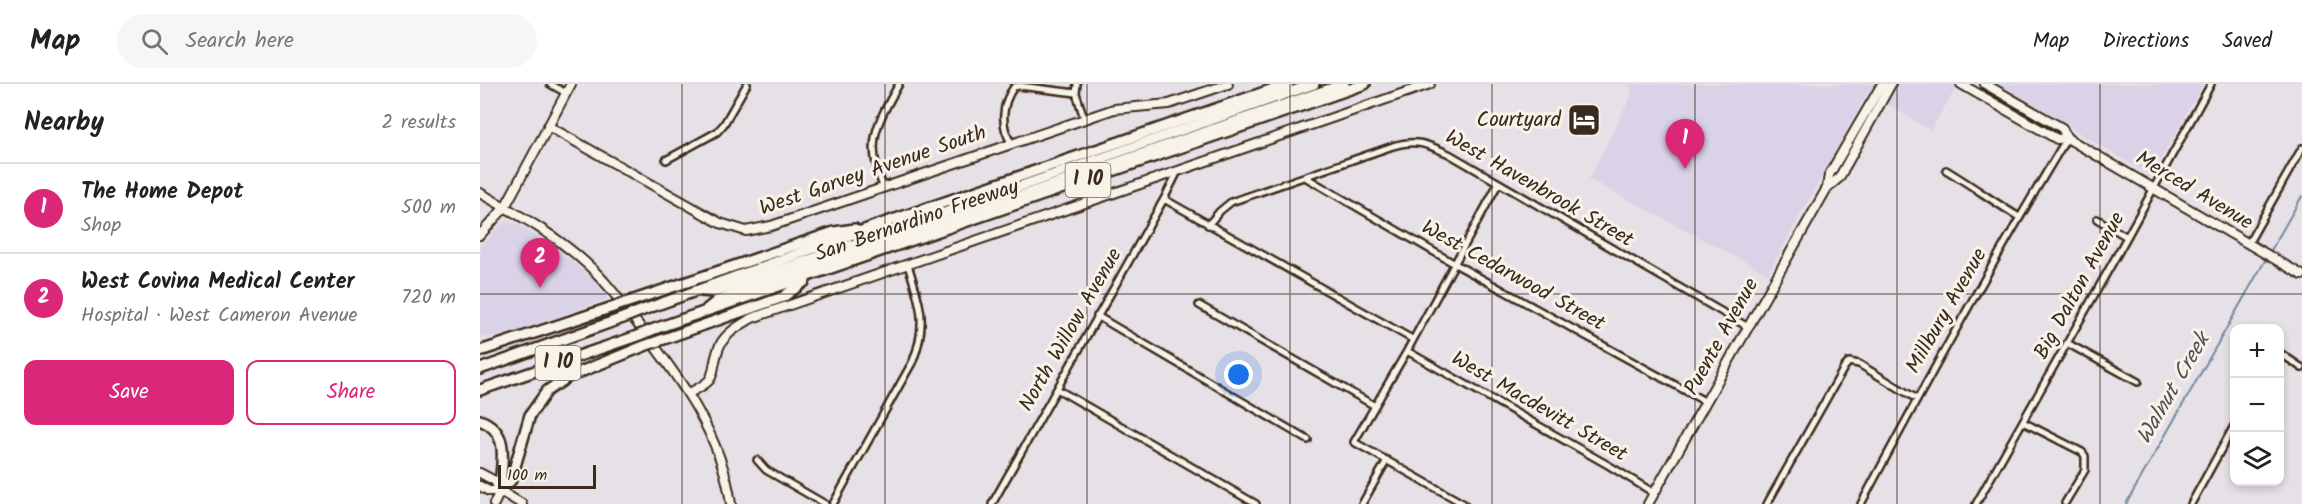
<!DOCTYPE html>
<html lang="en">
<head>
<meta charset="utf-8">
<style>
	:root { --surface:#fff; --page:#f6f6f6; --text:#222; --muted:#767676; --line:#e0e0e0; --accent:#db2777 }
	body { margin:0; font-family:Kalam,sans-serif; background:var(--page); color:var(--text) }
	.controls { position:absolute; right:18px; bottom:18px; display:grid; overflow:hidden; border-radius:12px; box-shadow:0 3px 9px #0003 }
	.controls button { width:54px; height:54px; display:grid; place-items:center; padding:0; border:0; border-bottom:2px solid var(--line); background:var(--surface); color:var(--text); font:30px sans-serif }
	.scale { position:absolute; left:18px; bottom:15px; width:98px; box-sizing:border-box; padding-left:6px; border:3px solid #3b2a1e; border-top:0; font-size:16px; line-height:21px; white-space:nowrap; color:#3b2a1e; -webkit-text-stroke:4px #f7f3e8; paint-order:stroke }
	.you { position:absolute; left:759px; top:291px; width:21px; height:21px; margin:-15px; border:4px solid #fff; border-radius:50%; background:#1a73e8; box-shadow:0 0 0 9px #1a73e833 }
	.badge { display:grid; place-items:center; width:39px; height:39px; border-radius:50%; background:var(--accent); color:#fff; font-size:20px; font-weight:700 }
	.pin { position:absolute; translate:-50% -50px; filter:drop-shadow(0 2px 3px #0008) }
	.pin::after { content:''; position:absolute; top:32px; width:21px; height:18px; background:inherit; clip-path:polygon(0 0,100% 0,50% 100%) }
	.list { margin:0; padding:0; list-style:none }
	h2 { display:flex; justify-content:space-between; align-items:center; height:78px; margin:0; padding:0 24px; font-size:26px }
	h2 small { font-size:20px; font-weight:400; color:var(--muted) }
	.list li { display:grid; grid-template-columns:39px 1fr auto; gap:18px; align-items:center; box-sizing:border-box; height:90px; padding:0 24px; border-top:2px solid var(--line) }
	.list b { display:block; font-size:22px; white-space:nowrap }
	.list p { margin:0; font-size:20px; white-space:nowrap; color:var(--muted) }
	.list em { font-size:20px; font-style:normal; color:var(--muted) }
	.actions { display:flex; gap:12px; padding:18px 24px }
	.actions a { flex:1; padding:14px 0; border:2px solid var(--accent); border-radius:12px; text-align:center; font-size:21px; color:var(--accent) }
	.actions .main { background:var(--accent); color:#fff }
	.icon { flex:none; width:33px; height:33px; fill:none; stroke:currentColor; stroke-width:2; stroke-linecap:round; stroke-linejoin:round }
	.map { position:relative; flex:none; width:1822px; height:420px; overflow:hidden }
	header { display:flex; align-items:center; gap:36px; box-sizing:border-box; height:84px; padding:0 30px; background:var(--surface); border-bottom:2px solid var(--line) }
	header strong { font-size:28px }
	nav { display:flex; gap:33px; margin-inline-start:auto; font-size:21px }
	.search { width:420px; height:54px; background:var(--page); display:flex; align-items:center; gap:15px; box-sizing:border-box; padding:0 21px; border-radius:33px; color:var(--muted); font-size:22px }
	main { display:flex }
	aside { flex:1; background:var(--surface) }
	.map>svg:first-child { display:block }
</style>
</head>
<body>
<header>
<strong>Map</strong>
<div class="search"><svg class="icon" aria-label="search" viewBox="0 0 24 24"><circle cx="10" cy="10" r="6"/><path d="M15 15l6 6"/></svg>Search here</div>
<nav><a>Map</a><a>Directions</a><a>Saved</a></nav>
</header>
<main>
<aside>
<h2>Nearby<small>2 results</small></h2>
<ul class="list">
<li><span class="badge">1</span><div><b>The Home Depot</b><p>Shop</p></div><em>500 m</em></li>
<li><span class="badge">2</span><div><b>West Covina Medical Center</b><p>Hospital · West Cameron Avenue</p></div><em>720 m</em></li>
</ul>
<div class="actions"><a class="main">Save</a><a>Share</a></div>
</aside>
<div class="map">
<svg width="1822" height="420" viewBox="0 0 1822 420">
	<rect width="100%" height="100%" fill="#e6e0e7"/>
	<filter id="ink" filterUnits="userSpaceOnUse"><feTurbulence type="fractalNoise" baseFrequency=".0167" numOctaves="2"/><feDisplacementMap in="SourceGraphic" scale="12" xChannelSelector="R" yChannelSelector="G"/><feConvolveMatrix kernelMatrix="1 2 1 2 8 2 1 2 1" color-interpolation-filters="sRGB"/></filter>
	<g filter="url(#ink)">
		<path fill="#dad2e6" d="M 1149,0 L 1479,0 L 1450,46 L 1388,8 L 1288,190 L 1109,95 L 1152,10 Z
			M 1518,0 L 1723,0 L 1671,92 Z
			M 24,138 L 35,139 L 72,162 L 110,192 L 128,215 L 23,252 L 0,253 L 0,162 Z"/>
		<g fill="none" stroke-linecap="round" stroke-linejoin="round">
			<path stroke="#73899e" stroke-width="2" d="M 1646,420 L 1822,112"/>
			<g stroke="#3b2a1e" stroke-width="10">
				<path id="street" d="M 70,0 L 86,9
					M 597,0 L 596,9 L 604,34
					M 531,58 C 520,42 522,19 534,3 L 539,2 L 596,9
					M 186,76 L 237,48 L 244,40 L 267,0
					M 1466,86 C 1491,101 1514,118 1539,133
					M 825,93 L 975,180 L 1226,318
					M 403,102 C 384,58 398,38 419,0
					M 684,115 L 932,255
					M 1617,135 L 1647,153
					M 728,141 L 740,127 L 751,118 L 913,62 C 937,55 947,60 969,70 L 1268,243
					M 1768,160 L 1822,64
					M 719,221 L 895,322
					M 617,232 L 828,356
					M 1587,259 L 1658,298
					M 927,267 L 1128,381 L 1174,409
					M 1800,269 L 1822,284
					M 577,305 L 776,420
					M 1543,338 L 1602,368 L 1605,372 L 1605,386 L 1585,419
					M 277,376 L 286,386 L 345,420
					M 353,420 L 433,277 C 448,238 440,219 428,181
					M 512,420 L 684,115 L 698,87
					M 882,420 L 907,376
					M 984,420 L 874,358 L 927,267 L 1018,100
					M 1287,420 L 1364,284 L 1369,278 L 1379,280 L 1437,315
					M 1381,420 C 1447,296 1515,173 1587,54
					M 1496,420 L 1642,162 L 1731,0
					M 1711,420 L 1754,342"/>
			</g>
			<g stroke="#3b2a1e" stroke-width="12">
				<path id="secondary" d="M 1481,0 L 1577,55 L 1587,54
					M 1505,0 L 1582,44 L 1587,54 L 1822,191
					M 68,42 L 240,139 L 266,147 L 291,142 L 634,25 L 689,20 L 748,0
					M 1347,104 L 1359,94 L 1411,0
					M 0,109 C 37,130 76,151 107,180 C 126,197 141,218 157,239 C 199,293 242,351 251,420
					M 0,151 L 25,123 L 91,0
					M 209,309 C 240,294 229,293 238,266 C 243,250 259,242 272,234 L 950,0
					M 0,389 L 15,397 L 20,407
					M 0,402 L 9,407 L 20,407 L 42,420
					M 14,420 L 20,407
					M 1168,420 L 1347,104 L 1349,91 L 1402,0"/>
			</g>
			<g stroke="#3b2a1e" stroke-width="14">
				<path id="highway" d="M 221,207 L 234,208 L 257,201 L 834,0
					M 154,216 L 354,148 L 375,145
					M 227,225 L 237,217 L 864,0
					M 163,226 L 398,141 L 808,0
					M 177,244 L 885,0
					M 184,255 L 303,213 L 325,197
					M 0,267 L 133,223
					M 0,285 L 143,234
					M 0,306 L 157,252
					M 0,336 C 33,349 20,381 20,407
					M 20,407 L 31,396 L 50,331 L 67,307 L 88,293 L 164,262"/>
			</g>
			<use href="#street" stroke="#f7f3e8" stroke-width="5"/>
			<use href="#secondary" stroke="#f7f3e8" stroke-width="8"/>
			<use href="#highway" stroke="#f7f3e8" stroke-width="9"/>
			<g stroke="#3b2a1e" stroke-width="14" stroke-linecap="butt">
				<path id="highway-bridge" d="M 133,223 L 154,216
					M 143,234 L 163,226
					M 157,252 L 177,244
					M 164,262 L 184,255"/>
			</g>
			<use href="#highway-bridge" stroke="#f7f3e8" stroke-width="9"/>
		</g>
	</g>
	<path fill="none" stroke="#3b2a1e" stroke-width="1.5" stroke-opacity="0.55" d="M 202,0 L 202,420M 405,0 L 405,420M 607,0 L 607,420M 810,0 L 810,420M 1012,0 L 1012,420M 1215,0 L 1215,420M 1417,0 L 1417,420M 1620,0 L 1620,420M 0,210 L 1822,210"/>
	<defs>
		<g id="hotel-square" transform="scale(1.725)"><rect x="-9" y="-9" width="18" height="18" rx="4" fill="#3b2a1e" stroke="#f7f3e8"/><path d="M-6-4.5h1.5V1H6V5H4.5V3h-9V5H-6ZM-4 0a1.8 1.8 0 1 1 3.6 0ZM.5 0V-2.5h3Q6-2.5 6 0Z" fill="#fff"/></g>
	</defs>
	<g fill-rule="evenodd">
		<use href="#hotel-square" x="1104" y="36"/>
	</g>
	<g text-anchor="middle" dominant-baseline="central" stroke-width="6" stroke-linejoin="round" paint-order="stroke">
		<g fill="#f7f3e8" stroke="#73665b" stroke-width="1.5">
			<rect x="585.5" y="79" width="45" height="34" rx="4.5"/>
			<rect x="55.5" y="262" width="45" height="34" rx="4.5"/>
		</g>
		<g font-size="20" font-weight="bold" fill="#3b2a1e">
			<text x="608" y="96">I 10</text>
			<text x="78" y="279">I 10</text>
		</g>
		<g font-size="21" fill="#3b2a1e" stroke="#f7f3e8" text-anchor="end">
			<text x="1081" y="36">Courtyard</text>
		</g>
		<g font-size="21" fill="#3b2a1e" stroke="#f7f3e8">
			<text transform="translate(393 87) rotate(-19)">West Garvey Avenue South</text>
			<text transform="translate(1059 105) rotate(30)">West Havenbrook Street</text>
			<text transform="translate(1714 107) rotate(31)">Merced Avenue</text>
			<text transform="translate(437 137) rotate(-19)">San Bernardino Freeway</text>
			<text transform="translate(1033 192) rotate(29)">West Cedarwood Street</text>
			<text transform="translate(1600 202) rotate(-61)">Big Dalton Avenue</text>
			<text transform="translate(1467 227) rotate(-60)">Millbury Avenue</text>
			<text transform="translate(591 246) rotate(-60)">North Willow Avenue</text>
			<text transform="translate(1242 253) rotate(-61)">Puente Avenue</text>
			<text transform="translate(1059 323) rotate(30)">West Macdevitt Street</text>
		</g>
		<g font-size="22" font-style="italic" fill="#525254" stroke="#f7f3e8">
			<text transform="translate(1694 305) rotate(-60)">Walnut Creek</text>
		</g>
	</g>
</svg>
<div class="controls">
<button>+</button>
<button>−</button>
<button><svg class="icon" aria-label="layers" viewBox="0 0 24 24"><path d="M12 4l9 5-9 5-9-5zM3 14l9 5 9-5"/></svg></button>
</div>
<div class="scale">100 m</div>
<div class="you"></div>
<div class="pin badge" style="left:1205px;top:85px">1</div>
<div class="pin badge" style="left:60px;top:204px">2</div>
</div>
</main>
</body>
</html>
